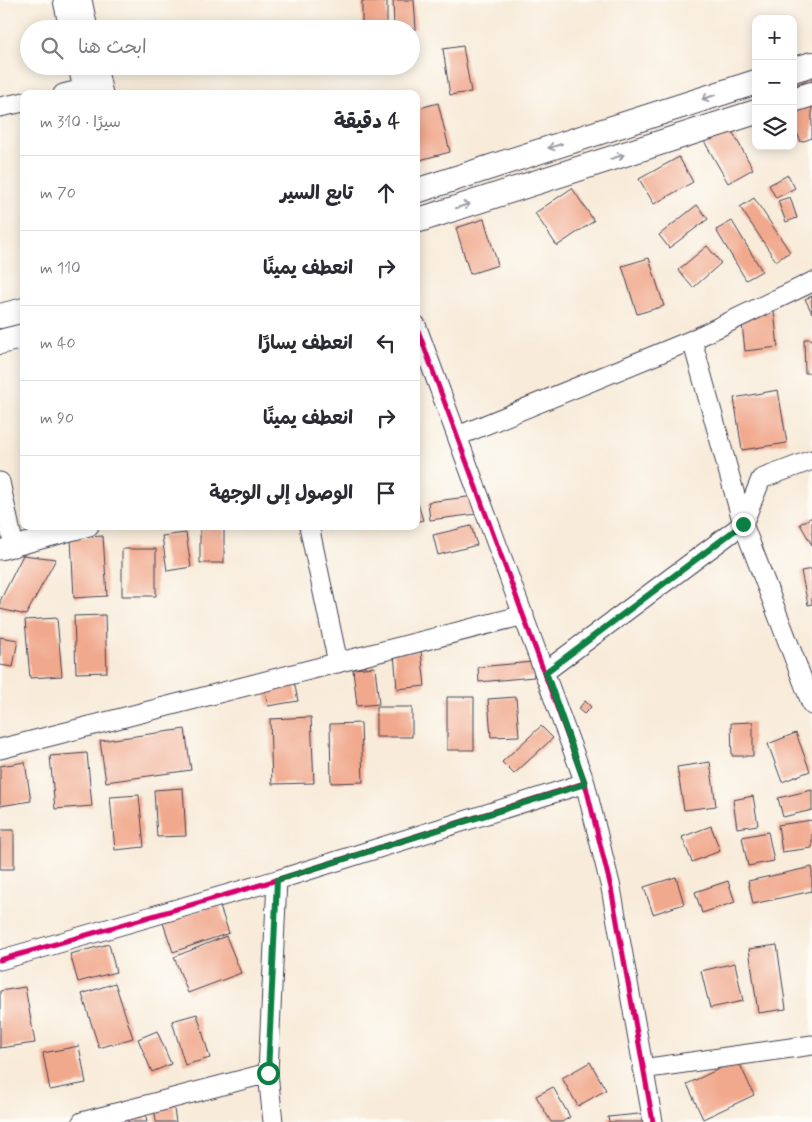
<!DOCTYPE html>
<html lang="ar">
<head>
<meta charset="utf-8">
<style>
	:root { --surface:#fff; --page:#f7f7f7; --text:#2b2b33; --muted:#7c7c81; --line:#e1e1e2 }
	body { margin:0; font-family:Mynerve,"Playpen Sans Arabic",sans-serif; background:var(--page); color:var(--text); direction:rtl }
	.controls { position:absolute; right:15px; top:15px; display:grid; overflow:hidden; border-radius:10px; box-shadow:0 2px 12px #0003 }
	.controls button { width:45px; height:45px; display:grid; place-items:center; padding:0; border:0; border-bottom:1px solid var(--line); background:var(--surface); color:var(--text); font:25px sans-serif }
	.stop { position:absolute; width:15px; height:15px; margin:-11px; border:4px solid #0b8043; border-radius:50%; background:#fff }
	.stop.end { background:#0b8043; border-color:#fff; box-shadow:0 1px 5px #0008 }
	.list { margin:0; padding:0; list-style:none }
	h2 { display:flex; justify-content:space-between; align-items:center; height:65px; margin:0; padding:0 20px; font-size:21px }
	h2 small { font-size:16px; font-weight:400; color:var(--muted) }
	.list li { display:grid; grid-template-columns:32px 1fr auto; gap:15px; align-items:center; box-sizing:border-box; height:75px; padding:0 20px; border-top:1px solid var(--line) }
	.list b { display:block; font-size:19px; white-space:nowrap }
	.list em { font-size:16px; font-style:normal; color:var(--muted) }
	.icon { flex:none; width:28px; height:28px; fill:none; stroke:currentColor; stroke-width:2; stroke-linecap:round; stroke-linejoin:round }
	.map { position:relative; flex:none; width:812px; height:1122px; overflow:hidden; direction:ltr }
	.search { position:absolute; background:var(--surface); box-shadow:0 2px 12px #0003; left:20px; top:20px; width:400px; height:55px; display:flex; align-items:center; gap:12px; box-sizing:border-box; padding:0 18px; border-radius:28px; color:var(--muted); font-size:19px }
	.panel { position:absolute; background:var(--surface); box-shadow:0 2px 12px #0003; left:20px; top:90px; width:400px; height:440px; border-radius:10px; direction:rtl }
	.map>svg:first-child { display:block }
</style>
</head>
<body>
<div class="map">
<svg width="812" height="1122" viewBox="0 0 812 1122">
	<rect width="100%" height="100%" fill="#fdfcf7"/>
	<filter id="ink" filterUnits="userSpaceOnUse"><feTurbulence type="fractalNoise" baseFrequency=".02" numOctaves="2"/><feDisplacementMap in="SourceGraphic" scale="10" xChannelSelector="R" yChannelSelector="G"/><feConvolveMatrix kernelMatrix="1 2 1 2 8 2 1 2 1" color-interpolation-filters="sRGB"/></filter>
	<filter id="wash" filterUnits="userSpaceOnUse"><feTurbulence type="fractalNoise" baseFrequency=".0096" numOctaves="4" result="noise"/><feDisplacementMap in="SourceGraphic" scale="20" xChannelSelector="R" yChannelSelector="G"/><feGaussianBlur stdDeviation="1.12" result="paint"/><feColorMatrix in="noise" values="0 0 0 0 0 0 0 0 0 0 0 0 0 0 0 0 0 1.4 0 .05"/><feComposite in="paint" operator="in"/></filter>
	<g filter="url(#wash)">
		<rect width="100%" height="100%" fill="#f8ebd9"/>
		<g id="blocks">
			<path fill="#f1a98d" d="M 393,0 L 414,0 L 416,29 L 394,29 Z
				M 362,1 L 387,1 L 387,29 L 362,29 Z
				M 463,46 L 471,92 L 450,95 L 443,49 Z
				M 812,78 L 812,138 L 801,142 L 793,124 L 793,86 Z
				M 438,103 L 450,152 L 416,161 L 416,109 Z
				M 722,113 L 753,169 L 728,183 L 696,127 Z
				M 679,157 L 693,182 L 654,204 L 639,179 Z
				M 788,175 L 795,188 L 776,198 L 769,185 Z
				M 572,188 L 594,221 L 557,246 L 535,213 Z
				M 790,197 L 797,218 L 786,222 L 778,201 Z
				M 754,198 L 790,252 L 776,261 L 740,207 Z
				M 697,205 L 708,219 L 669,248 L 659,235 Z
				M 484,219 L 498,265 L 470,274 L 456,228 Z
				M 732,221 L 762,271 L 746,280 L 716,230 Z
				M 707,246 L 721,263 L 693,288 L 678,270 Z
				M 649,258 L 664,306 L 637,314 L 622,266 Z
				M 812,296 L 812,313 L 805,299 Z
				M 774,311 L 778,347 L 745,351 L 741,315 Z
				M 804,339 L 812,339 L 812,373 L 805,373 Z
				M 778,390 L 787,443 L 742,450 L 734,398 Z
				M 475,496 L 477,514 L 430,520 L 428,502 Z
				M 416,497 L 423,520 L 416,522 Z
				M 812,517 L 812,545 L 800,524 Z
				M 200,526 L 224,526 L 224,563 L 200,563 Z
				M 330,526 L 344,526 L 344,527 L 331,530 Z
				M 471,526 L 477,545 L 438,555 L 433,535 Z
				M 186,533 L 191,567 L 167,571 L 162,536 Z
				M 103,536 L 107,596 L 74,598 L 71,538 Z
				M 122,549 L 156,549 L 156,596 L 122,596 Z
				M 23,555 L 56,559 L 26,615 L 0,609 L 0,601 Z
				M 812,569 L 812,604 L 808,605 L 801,571 Z
				M 105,615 L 107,672 L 76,673 L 74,616 Z
				M 57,618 L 62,676 L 30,678 L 25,620 Z
				M 0,637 L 18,640 L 13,667 L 0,665 Z
				M 421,651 L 425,686 L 397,689 L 394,653 Z
				M 533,662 L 534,677 L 479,682 L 478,667 Z
				M 375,667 L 379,704 L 357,706 L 353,669 Z
				M 294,681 L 298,701 L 268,706 L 264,686 Z
				M 447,697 L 474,697 L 474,750 L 447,750 Z
				M 516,697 L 519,736 L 491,737 L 488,699 Z
				M 585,701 L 591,707 L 584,714 L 578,709 Z
				M 376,707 L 412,707 L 412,737 L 376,737 Z
				M 311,717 L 314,783 L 272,784 L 270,719 Z
				M 753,722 L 753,756 L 732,756 L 731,723 Z
				M 361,723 L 363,782 L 331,783 L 330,724 Z
				M 541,726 L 553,738 L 514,774 L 502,762 Z
				M 185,729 L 191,770 L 106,782 L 100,741 Z
				M 796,733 L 810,771 L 782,782 L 768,744 Z
				M 87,753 L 92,806 L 55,809 L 50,756 Z
				M 25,762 L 31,801 L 0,806 L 0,766 Z
				M 710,762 L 716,806 L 684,810 L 677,767 Z
				M 183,788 L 186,836 L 157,837 L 154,790 Z
				M 812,790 L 812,810 L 783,817 L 778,798 Z
				M 139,795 L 144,847 L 115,850 L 110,797 Z
				M 753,796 L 758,825 L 737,828 L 733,800 Z
				M 812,820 L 812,848 L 782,852 L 778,825 Z
				M 711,826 L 720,851 L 692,862 L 682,837 Z
				M 0,830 L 14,830 L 14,869 L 0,869 Z
				M 768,832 L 774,861 L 748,866 L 742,837 Z
				M 812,867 L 812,891 L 753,904 L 748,881 Z
				M 676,877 L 684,904 L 653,914 L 644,887 Z
				M 728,881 L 735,902 L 702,913 L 695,892 Z
				M 219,904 L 229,933 L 173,952 L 163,923 Z
				M 226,936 L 241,973 L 188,993 L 174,957 Z
				M 109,944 L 116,972 L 78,982 L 70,954 Z
				M 777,945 L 786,1009 L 758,1013 L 749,949 Z
				M 735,963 L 743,1001 L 710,1008 L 701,971 Z
				M 115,983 L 133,1038 L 99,1048 L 82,994 Z
				M 25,987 L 35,1043 L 0,1048 L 0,991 Z
				M 197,1014 L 210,1058 L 185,1065 L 172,1021 Z
				M 157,1031 L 171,1064 L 152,1072 L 138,1039 Z
				M 79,1046 L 86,1083 L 50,1090 L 43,1053 Z
				M 738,1060 L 754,1095 L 703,1119 L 687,1084 Z
				M 590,1062 L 606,1090 L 578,1106 L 562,1078 Z
				M 553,1087 L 570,1117 L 562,1122 L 551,1122 L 536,1096 Z
				M 173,1103 L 176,1122 L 156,1122 L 154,1105 Z
				M 145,1110 L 147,1122 L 128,1122 L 126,1113 Z
				M 649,1113 L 649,1122 L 609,1122 L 608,1117 Z"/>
		</g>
	</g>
	<g filter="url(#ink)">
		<use href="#blocks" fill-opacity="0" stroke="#424053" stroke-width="1"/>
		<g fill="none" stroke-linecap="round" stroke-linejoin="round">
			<g stroke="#424053" stroke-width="21">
				<path id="minor" d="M 63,0 L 69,29
					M 82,0 L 88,29
					M 78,66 L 84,94
					M 97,66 L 103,94
					M 63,94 L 83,89
					M 0,107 L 24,102
					M 416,325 L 585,783 L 611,888 L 653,1122
					M 692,340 L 743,524 L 812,705
					M 458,436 L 692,340 L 812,282
					M 0,482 L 14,547
					M 309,526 L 338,663
					M 0,550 L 89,526
					M 546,671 L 743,524 L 761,479 L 812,460
					M 0,749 L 524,615
					M 0,960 L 277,880 L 585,783
					M 642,1069 L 812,1045
					M 82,1122 L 268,1073
					M 273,1122 L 268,1073 L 277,880"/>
			</g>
			<g stroke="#424053" stroke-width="26">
				<path id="tertiary" d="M 793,70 L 812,64
					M 793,100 L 812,94
					M 416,191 L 756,82
					M 416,221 L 756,112
					M 0,316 L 24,310
					M 0,342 L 24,336"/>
			</g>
			<use href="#minor" stroke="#fff" stroke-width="19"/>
			<use href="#tertiary" stroke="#fff" stroke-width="24"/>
			<g stroke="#fdfcf7" stroke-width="8">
				<path id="cycleway" d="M 416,325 L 585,783 L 611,888 L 653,1122
					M 0,960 L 277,880 L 585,783"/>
			</g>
			<use href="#cycleway" stroke="#d6006c" stroke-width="5"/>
		</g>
		<defs><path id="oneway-shaft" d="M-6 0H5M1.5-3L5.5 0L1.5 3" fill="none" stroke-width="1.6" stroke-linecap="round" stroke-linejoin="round" transform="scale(1.25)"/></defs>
		<g stroke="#9c9ca7">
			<use href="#oneway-shaft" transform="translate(709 97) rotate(162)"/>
			<use href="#oneway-shaft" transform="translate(555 146) rotate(162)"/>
			<use href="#oneway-shaft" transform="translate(617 157) rotate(-18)"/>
			<use href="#oneway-shaft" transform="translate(463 206) rotate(-18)"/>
		</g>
	</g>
	<g fill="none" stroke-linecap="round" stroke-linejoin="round" filter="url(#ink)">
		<path stroke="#0b8043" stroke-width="6" d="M 268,1073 L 277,880 L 585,784 L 546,672 L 743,524"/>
	</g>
</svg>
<div class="controls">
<button>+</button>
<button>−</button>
<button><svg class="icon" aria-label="layers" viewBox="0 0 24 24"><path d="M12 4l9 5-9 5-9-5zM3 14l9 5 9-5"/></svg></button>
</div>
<div class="stop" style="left:268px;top:1073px"></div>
<div class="stop end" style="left:743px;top:524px"></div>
<div class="search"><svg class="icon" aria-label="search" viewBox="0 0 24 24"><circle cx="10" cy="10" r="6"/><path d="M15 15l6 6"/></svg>ابحث هنا</div>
<section class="panel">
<h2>4 دقيقة<small>سيرًا · 310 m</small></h2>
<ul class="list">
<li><svg class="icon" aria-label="ahead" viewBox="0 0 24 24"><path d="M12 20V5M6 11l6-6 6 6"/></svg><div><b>تابع السير</b></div><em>70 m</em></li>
<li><svg class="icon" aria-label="right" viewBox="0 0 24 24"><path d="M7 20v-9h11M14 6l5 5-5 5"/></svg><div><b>انعطف يمينًا</b></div><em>110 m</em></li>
<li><svg class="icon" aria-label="left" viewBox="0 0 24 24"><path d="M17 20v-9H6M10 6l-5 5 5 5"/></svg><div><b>انعطف يسارًا</b></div><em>40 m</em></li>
<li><svg class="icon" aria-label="right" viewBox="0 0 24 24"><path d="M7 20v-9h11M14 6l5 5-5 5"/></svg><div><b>انعطف يمينًا</b></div><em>90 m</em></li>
<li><svg class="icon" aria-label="arrive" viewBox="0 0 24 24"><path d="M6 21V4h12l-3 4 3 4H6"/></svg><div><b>الوصول إلى الوجهة</b></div></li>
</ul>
</section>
</div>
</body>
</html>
